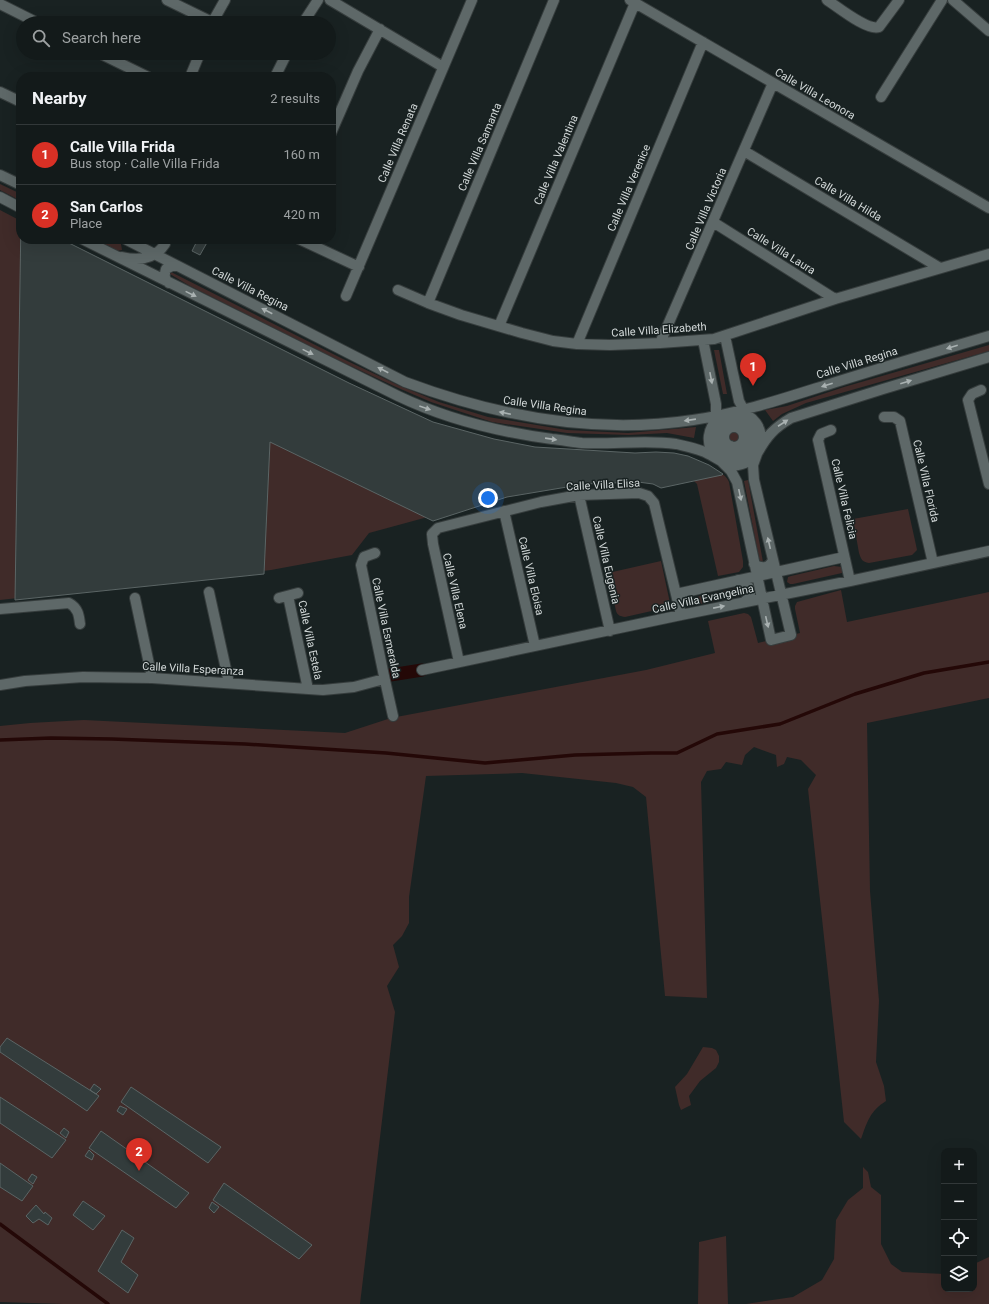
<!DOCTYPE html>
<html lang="en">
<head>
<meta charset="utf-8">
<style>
	:root { --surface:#131a1a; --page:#202727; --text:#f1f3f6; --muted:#9da1a2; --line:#323839; --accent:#d93025 }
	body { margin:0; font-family:Roboto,sans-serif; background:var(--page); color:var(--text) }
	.controls { position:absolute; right:12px; bottom:12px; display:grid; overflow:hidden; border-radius:8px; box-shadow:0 4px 16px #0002 }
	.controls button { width:36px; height:36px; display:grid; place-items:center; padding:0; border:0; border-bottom:1px solid var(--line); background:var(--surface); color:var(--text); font:20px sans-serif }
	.you { position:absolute; left:488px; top:498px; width:14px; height:14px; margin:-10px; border:3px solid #fff; border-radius:50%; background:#1a73e8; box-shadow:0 0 0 6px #1a73e833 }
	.badge { display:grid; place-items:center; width:26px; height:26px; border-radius:50%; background:var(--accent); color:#fff; font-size:13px; font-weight:700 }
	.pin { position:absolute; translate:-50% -33px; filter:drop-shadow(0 1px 2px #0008) }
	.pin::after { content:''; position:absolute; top:21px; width:14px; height:12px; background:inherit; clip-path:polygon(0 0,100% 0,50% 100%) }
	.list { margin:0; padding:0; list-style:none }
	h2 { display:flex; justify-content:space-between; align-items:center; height:52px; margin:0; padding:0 16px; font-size:17px }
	h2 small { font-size:13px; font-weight:400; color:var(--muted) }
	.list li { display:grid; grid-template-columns:26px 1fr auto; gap:12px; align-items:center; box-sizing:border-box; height:60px; padding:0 16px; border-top:1px solid var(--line) }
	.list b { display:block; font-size:15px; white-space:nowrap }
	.list p { margin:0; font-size:13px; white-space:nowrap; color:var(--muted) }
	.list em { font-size:13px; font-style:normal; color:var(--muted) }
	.icon { flex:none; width:22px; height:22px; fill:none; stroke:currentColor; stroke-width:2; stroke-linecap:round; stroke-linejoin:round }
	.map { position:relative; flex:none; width:989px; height:1304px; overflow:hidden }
	.search { position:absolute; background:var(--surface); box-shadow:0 4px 16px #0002; left:16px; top:16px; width:320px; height:44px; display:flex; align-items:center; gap:10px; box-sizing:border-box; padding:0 14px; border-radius:22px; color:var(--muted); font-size:15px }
	.panel { position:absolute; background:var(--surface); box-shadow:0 4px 16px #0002; left:16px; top:72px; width:320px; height:172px; border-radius:16px }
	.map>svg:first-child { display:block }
</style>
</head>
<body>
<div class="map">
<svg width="989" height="1304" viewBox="0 0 989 1304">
	<rect width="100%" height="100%" fill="#192222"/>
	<path fill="#402b29" d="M 0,184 L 21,194 L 21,201 L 0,190 Z
		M 0,210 L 21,221 L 21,239 L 418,419 L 532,449 L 710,468 C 718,472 726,474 729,482 L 743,561 L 743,567 L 739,572 L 718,576 L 697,484 L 693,480 L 613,480 L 516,493 L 369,533 L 352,555 L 271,570 L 0,600 Z
		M 94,239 L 112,239 L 121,244 L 122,250 L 117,251 Z
		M 171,272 L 341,358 L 398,385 L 439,402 L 488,417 L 567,430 L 628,433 L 696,427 L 694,438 L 667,433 L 629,435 L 567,433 L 492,422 L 431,402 L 396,387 L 340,361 L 190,286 L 170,274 Z
		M 989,345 L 989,351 L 806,403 L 782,414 L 773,421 L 765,410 L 787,406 L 844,387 Z
		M 714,350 L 719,350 L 727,394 L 723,394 Z
		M717 437a18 18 0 1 1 36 0a18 18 0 1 1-36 0Z
		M 748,480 L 763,562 L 760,563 L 744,481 Z
		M 908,509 L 916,545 L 917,550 L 912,555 L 869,563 C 862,562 861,559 859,553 L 853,519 Z
		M 661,561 L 670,603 L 665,608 L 625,617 C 620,616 618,616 616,611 L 608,573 Z
		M 834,566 L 842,567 L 843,571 L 842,573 L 793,584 L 790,584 L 787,582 L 788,577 L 791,576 Z
		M 741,587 L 744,590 L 743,595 L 738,596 L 700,604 L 695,602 L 695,598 L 697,597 Z
		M 841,590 L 847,622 L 989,592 L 989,698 L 867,723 L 870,891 L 879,1001 L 876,1062 L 884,1086 L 886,1101 C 870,1111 867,1122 861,1139 L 844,1122 L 808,789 L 816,775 L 801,760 L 787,757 L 784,764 L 777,767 L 776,755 L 754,747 L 745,755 L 742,765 L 726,762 L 721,769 L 707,771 L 701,782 L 707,998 L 665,996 L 646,797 L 633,787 L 616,783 L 522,773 L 426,776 L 409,897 L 409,923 L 402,936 L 393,945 L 399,967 L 387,986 L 395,1012 L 360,1304 L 63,1304 L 0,1302 L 0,726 L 30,723 L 84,720 L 345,733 L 391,718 L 646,670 L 715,653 L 708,621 L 744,613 L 748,614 L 751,617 L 758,643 L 800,633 L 795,609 L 795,606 L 797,602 Z
		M 703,1047 L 712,1048 L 716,1050 L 719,1056 L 719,1062 L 716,1068 L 700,1081 L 689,1096 L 691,1105 L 681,1110 L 679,1105 L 675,1087 L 687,1074 Z
		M 863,1167 L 868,1172 L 871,1187 L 881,1195 L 881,1244 L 891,1264 L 902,1272 L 944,1274 L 944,1289 L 974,1289 L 974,1264 L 989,1257 L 989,1304 L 746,1304 L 793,1297 L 822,1280 L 834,1259 L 836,1220 L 848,1200 L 863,1188 Z
		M 726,1236 L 728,1304 L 698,1304 L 699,1242 Z"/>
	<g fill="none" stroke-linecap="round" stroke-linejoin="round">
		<path stroke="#240807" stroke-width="3.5" d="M 0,740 L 51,738 L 112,739 L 245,744 L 386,753 L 485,763 L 575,755 L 651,753 L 677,753 L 717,734 L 780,724 L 855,694 L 924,673 L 989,662
			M 0,1224 L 108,1304"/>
		<path stroke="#240807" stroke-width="13" d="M 384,676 L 422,670"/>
	</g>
	<path fill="#333c3c" stroke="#5b6565" d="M 21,219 L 21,239 L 61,239 L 349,383 L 433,422 L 494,439 L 535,447 L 635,453 L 656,452 L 674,453 L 688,456 L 709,465 L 723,474 L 722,475 L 661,488 L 653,484 L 638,482 L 585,484 L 507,497 L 433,521 L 270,442 L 264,574 L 15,600 Z
		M 198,239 L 209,239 L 200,255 L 192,251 Z
		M 7,1038 L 96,1094 L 99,1096 L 87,1111 L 0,1052 L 0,1047 Z
		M 94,1084 L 101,1089 L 96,1094 L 90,1090 Z
		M 131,1087 L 221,1147 L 208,1163 L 121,1102 Z
		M 0,1097 L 66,1140 L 52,1158 L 0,1123 Z
		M 120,1106 L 127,1109 L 123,1115 L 117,1111 Z
		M 64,1128 L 69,1132 L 66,1138 L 60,1133 Z
		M 101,1131 L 189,1193 L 176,1208 L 89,1148 Z
		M 89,1150 L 94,1155 L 92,1160 L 85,1156 Z
		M 0,1163 L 33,1186 L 22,1201 L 0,1187 Z
		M 32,1174 L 37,1177 L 33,1184 L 28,1180 Z
		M 224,1183 L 312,1245 L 299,1259 L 213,1200 Z
		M 83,1201 L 105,1216 L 93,1230 L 73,1215 Z
		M 212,1202 L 219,1207 L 214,1213 L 209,1208 Z
		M 36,1205 L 44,1214 L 45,1212 L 52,1218 L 48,1225 L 39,1219 L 33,1223 L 26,1216 Z
		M 122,1230 L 134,1238 L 121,1262 L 138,1275 L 128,1293 L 98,1271 Z"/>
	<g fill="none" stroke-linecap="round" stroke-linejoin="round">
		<g stroke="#363d3d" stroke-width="12">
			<path id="minor" d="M 167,0 L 212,22
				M 330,0 L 443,67
				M 630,0 L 989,208
				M 827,0 C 838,7 867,31 879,27 L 899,0
				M 953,0 L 989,31
				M 0,4 L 38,23
				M 212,23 L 225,0
				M 303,23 L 318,0
				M 99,53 L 148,77
				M 190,77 L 200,53
				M 275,77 L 287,53
				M 0,92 L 21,102
				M 881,97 L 942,0
				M 331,133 L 358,71 L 380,29
				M 744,151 L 940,268
				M 0,175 L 21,185
				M 0,197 L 21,208
				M 713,222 L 835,299
				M 82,239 L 398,396 C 446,419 499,432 552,439 C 562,440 572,442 582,443 C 613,445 645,439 676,444 C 684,446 694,448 702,451 C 714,455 725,467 738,465 C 757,462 768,440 756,423 C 736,395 690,428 717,458
				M 125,239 L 405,382 C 496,416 595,435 693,420 C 742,413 788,397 836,382 C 887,366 938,351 989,336
				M 299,239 L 359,267
				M 122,257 C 139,261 155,259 165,244
				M 169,283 C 164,279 164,275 166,269 L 172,266 L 178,266
				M 398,290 L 428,303 L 461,315 L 522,333 L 553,341 L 577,344 L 610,345 L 660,343 L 714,339 L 835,299 L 989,254
				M 346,296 L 472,0
				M 428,303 L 554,0
				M 499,326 L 635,3
				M 725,336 L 739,401 L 746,414
				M 703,340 L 716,404 L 716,413 L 714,421
				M 660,343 L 773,83
				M 577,344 L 703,42
				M 981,390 L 972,394 L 968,400 L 989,484
				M 884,417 L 894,417 L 900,421 L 933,563
				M717 438a18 18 0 1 1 36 0a18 18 0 1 1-36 0Z
				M724 437a10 10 0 1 1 20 0a10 10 0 1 1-20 0Z
				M 831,430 L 821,434 L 818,440 L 850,581
				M 743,441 L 758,452 C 767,436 774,428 791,418 L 883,389 L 989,357
				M 731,446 L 722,462 L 731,471 L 737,482 L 771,640 L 791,635 L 754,480 L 753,465 L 757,454
				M 579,495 L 610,631
				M 504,511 L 535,646
				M 375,553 L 364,557 L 361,565 L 384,676 L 393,716
				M 754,564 C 761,569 769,569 773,560
				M 738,580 C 750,583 755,595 744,602
				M 209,592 L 229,683
				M 676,594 L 844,557
				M 288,596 L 308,689
				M 135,598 L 152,678
				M 279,598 L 298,593
				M 0,609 L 69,603 C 78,608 79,615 80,624
				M 459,662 L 433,544 L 432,534 L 438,528 L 541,502 L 579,495 L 639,493 L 648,496 L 654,503 L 681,615
				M 422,670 L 681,615 L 850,581 L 989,551
				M 0,685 L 25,681 L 83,677 L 152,678 L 323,690 L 354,687 L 384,679"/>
		</g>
		<use href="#minor" stroke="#5e6868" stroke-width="10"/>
	</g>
	<defs><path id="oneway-solid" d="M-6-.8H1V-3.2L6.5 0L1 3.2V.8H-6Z"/></defs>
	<g fill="#a9b1b1">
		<use href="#oneway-solid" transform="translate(191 294) rotate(26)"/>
		<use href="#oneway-solid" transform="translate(267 311) rotate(-153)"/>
		<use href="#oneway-solid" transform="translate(952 347) rotate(163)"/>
		<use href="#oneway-solid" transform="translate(308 352) rotate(26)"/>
		<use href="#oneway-solid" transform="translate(383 370) rotate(-153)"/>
		<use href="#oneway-solid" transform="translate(711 378) rotate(79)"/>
		<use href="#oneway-solid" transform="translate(906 382) rotate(-17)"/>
		<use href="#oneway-solid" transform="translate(827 385) rotate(162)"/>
		<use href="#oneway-solid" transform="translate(425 408) rotate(19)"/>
		<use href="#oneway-solid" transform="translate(505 413) rotate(-168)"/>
		<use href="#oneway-solid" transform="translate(690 420) rotate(172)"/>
		<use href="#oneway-solid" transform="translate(783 423) rotate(-33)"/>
		<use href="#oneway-solid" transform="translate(551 439) rotate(8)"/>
		<use href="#oneway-solid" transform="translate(740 495) rotate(78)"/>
		<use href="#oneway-solid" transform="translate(769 543) rotate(-103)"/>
		<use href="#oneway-solid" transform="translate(719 607) rotate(-11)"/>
		<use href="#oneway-solid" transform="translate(767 622) rotate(77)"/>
	</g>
	<g text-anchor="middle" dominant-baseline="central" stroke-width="3" stroke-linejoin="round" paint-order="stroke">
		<g font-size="11" fill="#d2d8d8" stroke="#192222">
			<text transform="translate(815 94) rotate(30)">Calle Villa Leonora</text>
			<text transform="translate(398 143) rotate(-67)">Calle Villa Renata</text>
			<text transform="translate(480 147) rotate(-67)">Calle Villa Samanta</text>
			<text transform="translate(556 160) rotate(-67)">Calle Villa Valentina</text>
			<text transform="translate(629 188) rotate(-67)">Calle Villa Verenice</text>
			<text transform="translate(848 199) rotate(31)">Calle Villa Hilda</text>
			<text transform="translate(706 209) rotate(-67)">Calle Villa Victoria</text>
			<text transform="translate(781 251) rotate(32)">Calle Villa Laura</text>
			<text transform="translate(250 289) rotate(27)">Calle Villa Regina</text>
			<text transform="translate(659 330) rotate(-4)">Calle Villa Elizabeth</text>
			<text transform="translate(857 363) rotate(-17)">Calle Villa Regina</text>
			<text transform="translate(545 406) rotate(8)">Calle Villa Regina</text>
			<text transform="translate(926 481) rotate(77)">Calle Villa Florida</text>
			<text transform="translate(603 485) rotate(-3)">Calle Villa Elisa</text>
			<text transform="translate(844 499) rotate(77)">Calle Villa Felicia</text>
			<text transform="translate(606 560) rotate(77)">Calle Villa Eugenia</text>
			<text transform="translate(531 576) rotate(77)">Calle Villa Eloisa</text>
			<text transform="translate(455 591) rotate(77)">Calle Villa Elena</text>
			<text transform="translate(703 599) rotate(-12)">Calle Villa Evangelina</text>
			<text transform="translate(386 628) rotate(78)">Calle Villa Esmeralda</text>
			<text transform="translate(310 640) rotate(78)">Calle Villa Estela</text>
			<text transform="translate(193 669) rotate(3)">Calle Villa Esperanza</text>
		</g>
	</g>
</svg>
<div class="controls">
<button>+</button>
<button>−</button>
<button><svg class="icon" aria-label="locate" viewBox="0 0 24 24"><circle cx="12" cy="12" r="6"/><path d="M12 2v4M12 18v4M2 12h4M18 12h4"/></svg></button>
<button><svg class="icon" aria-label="layers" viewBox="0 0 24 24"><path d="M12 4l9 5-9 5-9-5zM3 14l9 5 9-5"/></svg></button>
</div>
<div class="you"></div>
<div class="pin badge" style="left:753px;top:386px">1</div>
<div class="pin badge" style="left:139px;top:1171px">2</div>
<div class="search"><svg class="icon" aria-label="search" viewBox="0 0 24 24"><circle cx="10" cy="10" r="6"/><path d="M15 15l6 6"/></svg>Search here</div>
<section class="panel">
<h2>Nearby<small>2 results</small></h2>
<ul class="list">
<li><span class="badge">1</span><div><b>Calle Villa Frida</b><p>Bus stop · Calle Villa Frida</p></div><em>160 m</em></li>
<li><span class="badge">2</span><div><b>San Carlos</b><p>Place</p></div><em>420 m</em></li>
</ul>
</section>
</div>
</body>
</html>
